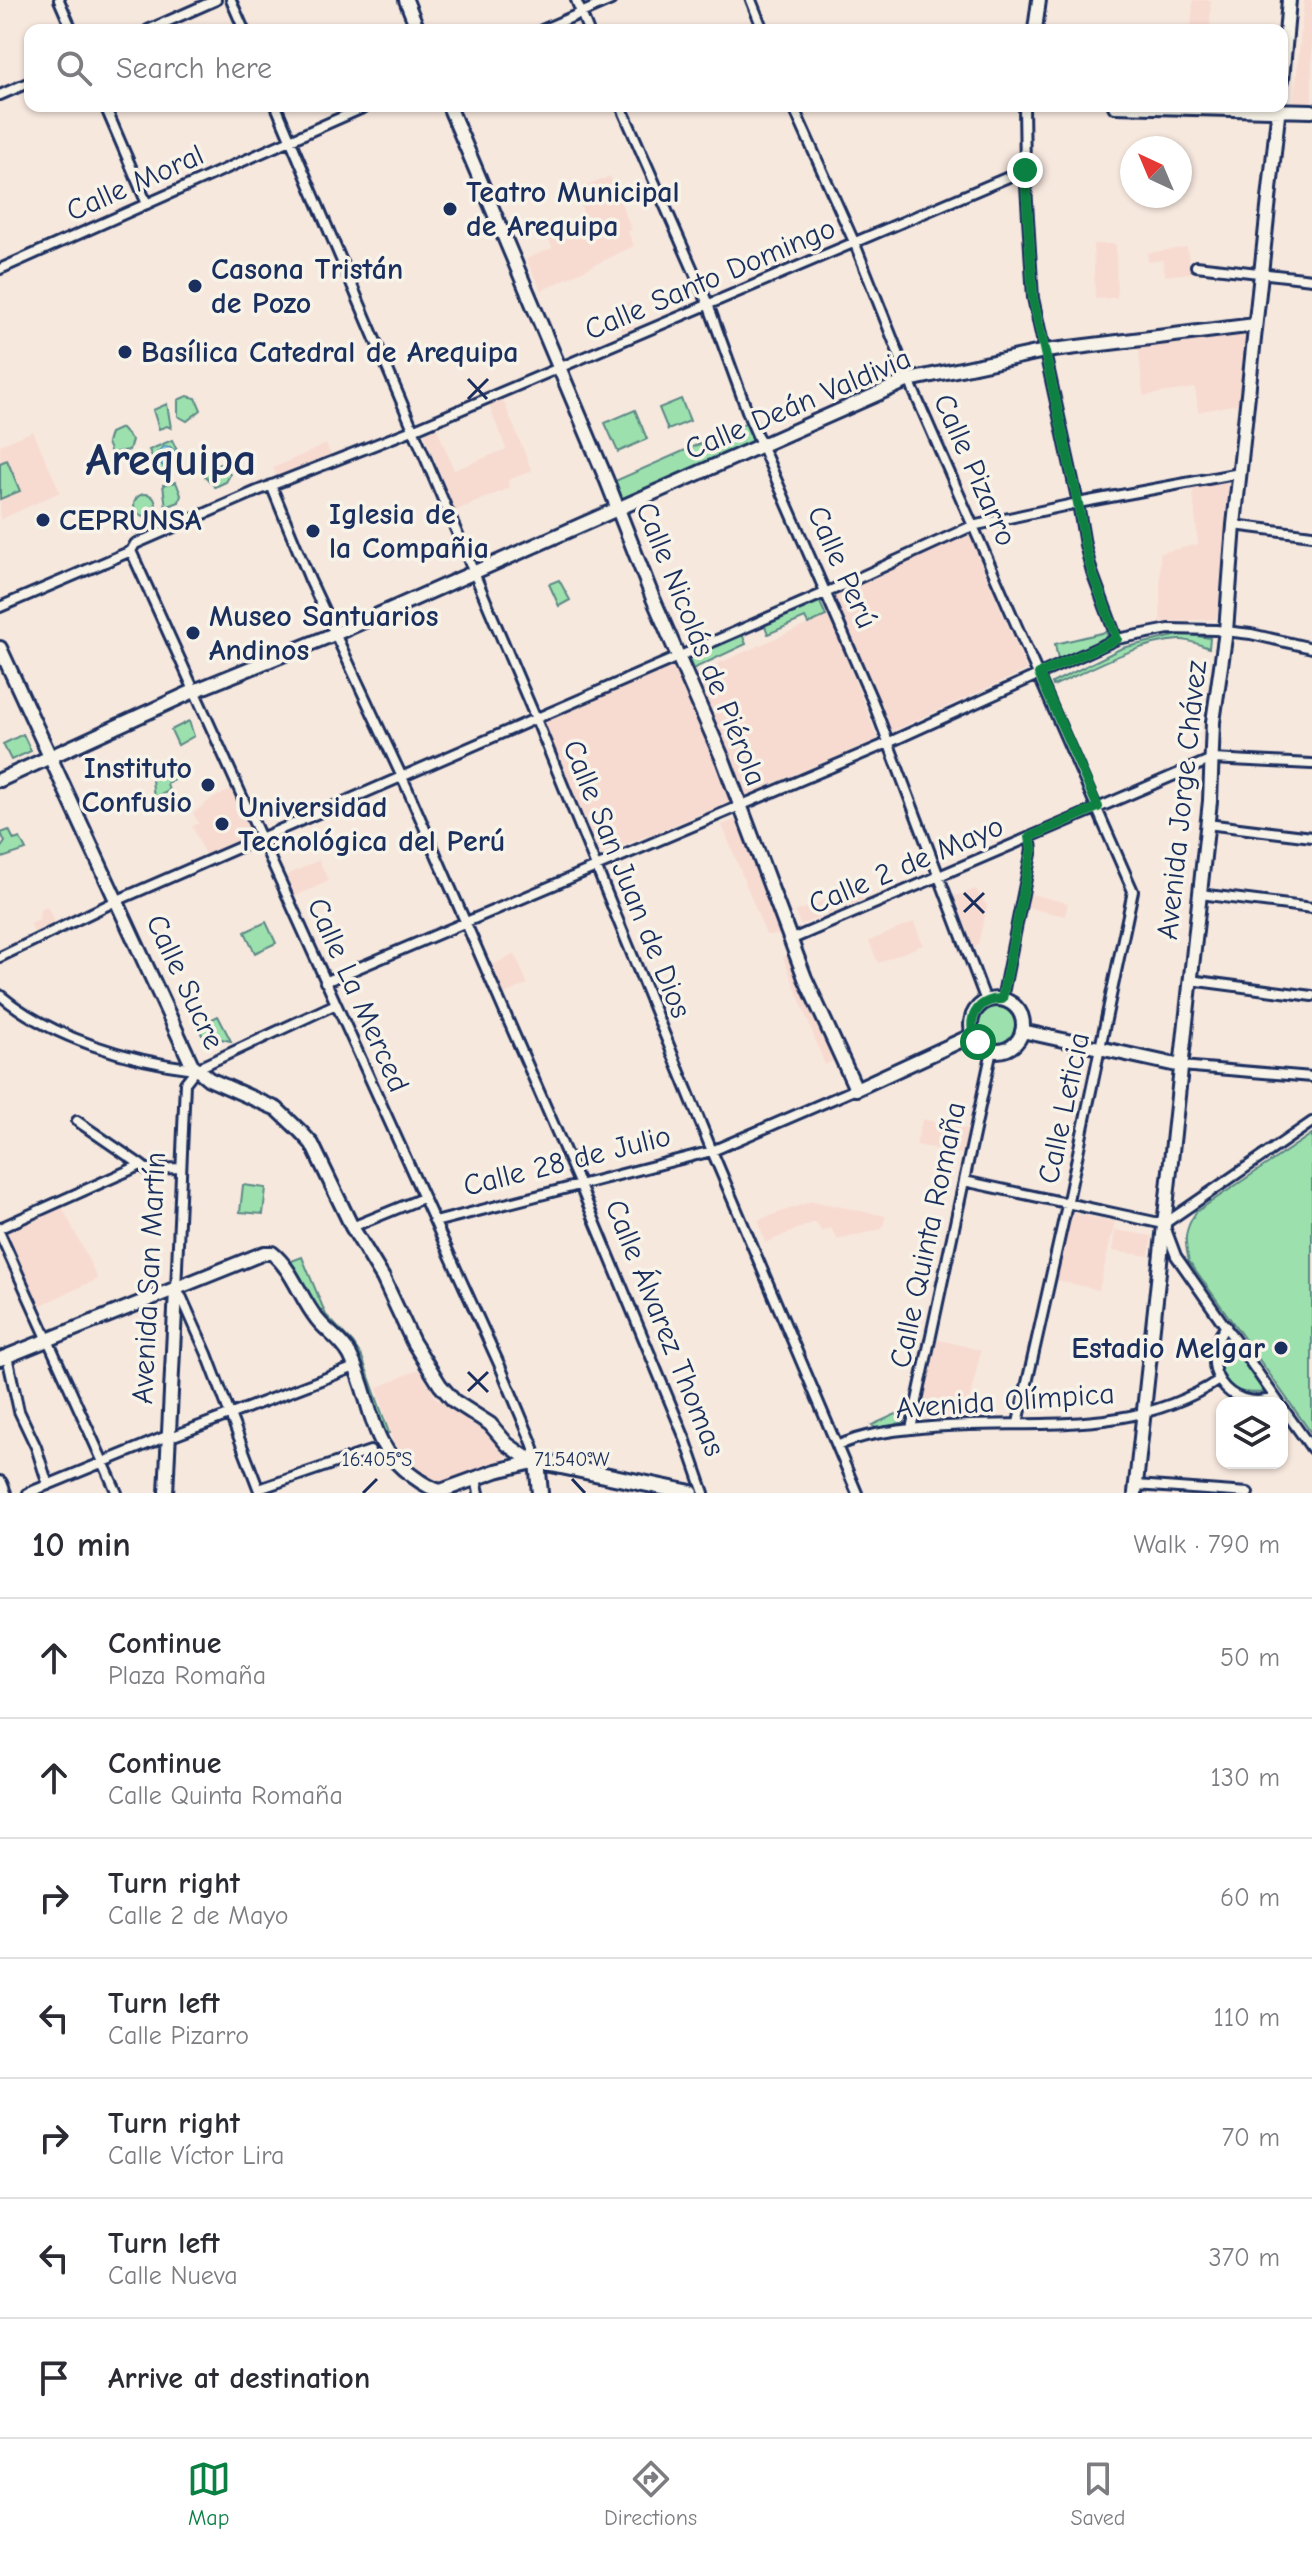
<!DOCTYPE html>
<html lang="en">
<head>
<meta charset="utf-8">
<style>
	:root { --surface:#fff; --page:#f2f2f3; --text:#2b2b33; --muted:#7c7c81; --line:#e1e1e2; --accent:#0b8043 }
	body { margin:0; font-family:"Comic Neue",sans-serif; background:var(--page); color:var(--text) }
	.controls { position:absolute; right:24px; bottom:24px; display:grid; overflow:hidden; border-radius:16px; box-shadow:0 2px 6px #0004 }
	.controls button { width:72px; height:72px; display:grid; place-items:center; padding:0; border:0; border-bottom:2px solid var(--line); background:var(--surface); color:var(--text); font:40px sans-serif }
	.compass { position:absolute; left:1120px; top:136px; width:72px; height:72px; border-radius:50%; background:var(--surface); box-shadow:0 2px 6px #0004; rotate:316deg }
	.stop { position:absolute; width:24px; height:24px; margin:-18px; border:6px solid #0b8043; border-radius:50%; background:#fff }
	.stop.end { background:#0b8043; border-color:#fff; box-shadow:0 2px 8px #0008 }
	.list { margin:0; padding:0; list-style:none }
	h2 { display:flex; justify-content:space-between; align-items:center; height:104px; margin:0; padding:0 32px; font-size:34px }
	h2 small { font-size:26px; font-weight:400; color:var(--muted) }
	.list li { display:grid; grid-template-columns:52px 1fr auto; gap:24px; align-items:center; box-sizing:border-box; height:120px; padding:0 32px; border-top:2px solid var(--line) }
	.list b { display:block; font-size:30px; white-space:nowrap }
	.list p { margin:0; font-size:26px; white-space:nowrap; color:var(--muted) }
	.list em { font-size:26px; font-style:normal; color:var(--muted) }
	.icon { flex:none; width:44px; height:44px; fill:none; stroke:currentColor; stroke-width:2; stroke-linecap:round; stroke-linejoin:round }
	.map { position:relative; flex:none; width:1312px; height:1493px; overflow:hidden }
	.search { position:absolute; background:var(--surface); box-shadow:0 2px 6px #0004; left:24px; right:24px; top:24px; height:88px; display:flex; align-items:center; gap:20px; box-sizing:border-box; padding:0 28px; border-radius:16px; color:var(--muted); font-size:30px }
	.sheet { height:944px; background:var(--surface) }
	nav { display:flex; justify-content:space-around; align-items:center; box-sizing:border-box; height:112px; border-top:2px solid var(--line); background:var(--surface); font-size:22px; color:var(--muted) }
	nav a { display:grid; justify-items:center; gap:4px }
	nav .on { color:var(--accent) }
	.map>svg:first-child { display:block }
</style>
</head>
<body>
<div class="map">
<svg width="1312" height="1493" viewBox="0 0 1312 1493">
	<rect width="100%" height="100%" fill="#f7e8de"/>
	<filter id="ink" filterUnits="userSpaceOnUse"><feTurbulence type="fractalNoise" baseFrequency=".0125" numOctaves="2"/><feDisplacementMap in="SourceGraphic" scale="16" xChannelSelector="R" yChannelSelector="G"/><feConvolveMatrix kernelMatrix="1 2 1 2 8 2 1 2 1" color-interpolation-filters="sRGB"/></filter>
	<g filter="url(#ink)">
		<path fill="#f7dbd1" d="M 1193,0 L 1211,0 L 1210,30 L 1191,30 Z
			M 1304,0 L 1312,0 L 1312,104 L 1294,103 Z
			M 610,176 L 632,230 L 628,231 L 634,246 L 541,291 L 526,259 L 552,248 L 547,234 L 586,220 L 575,191 Z
			M 1093,244 L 1116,244 L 1117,298 L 1095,299 Z
			M 1187,247 L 1191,273 L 1165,276 L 1163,260 L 1148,262 L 1147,253 Z
			M 630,301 L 635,311 L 629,314 L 635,327 L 622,332 L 613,309 Z
			M 1246,329 L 1242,403 L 1198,412 L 1195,388 L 1143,396 L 1138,342 Z
			M 502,397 L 532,471 L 508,480 L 510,488 L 455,511 L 424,433 L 437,428 L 454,470 L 506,449 L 488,403 Z
			M 33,431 L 60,492 L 0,520 L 0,445 Z
			M 326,444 L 332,456 L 278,479 L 273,468 Z
			M 1229,477 L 1217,619 L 1160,622 L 1160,553 L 1198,544 L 1192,485 Z
			M 968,532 L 1027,670 L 891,732 L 834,595 Z
			M 829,615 L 878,739 L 739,798 L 689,676 Z
			M 675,666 L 733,801 L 600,855 L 543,719 Z
			M 233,789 L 254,835 L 206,857 L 192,826 L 198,823 L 193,813 L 211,799 Z
			M 737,819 L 783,935 L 766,935 L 722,825 Z
			M 319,860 L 329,881 L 292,898 L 283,877 Z
			M 858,887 L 863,900 L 800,925 L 795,912 Z
			M 976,889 L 987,906 L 978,944 L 974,949 L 955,896 Z
			M 1027,893 L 1068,903 L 1065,916 L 1024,907 Z
			M 47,906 L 55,923 L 34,932 L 30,924 L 39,920 L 40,909 Z
			M 914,922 L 923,945 L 878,963 L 869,941 Z
			M 792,953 L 834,1061 L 825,1065 L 783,957 Z
			M 515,954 L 528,984 L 499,996 L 487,967 Z
			M 922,1119 L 968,1129 L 963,1154 L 916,1145 Z
			M 812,1201 L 886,1216 L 882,1229 L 838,1240 L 831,1228 L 822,1232 L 815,1222 L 765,1243 L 758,1220 Z
			M 63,1208 L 98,1279 L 39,1306 L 5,1233 Z
			M 1073,1213 L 1115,1222 L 1099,1290 L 1056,1280 L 1070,1216 Z
			M 1115,1230 L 1152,1236 L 1149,1256 L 1112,1251 Z
			M 936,1339 L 981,1350 L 967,1412 L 923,1416 L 920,1413 Z
			M 419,1369 L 438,1401 L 441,1399 L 493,1434 L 508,1453 L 505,1459 L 475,1474 L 435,1487 L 399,1462 L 377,1388 Z"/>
		<path fill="#9ce1ad" stroke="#5c8886" stroke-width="2" d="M 187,396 L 196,398 L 201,410 L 187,421 L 178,416 L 178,400 Z
			M 681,399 L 690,421 L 668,430 L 659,408 Z
			M 167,404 L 171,428 L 167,426 L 159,429 L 153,410 Z
			M 635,410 L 647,439 L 618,452 L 605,423 Z
			M 749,422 L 752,444 L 617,502 L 615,481 Z
			M 121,428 L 132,440 L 129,450 L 111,453 L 107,443 L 110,433 Z
			M 172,440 L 183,463 L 160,473 L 149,450 Z
			M 7,460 L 20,491 L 0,499 L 0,463 Z
			M 225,464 L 230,475 L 226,482 L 215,487 L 203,474 L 207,465 Z
			M 176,482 L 181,495 L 179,502 L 166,507 L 163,485 Z
			M134 505a11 11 0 1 1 22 0a11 11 0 1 1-22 0Z
			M 559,580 L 570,600 L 559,606 L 549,584 Z
			M 819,600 L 826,616 L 808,624 L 805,618 L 768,634 L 764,623 Z
			M 1106,632 L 1108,637 L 1058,660 L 1055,644 Z
			M 742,634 L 746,644 L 693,669 L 688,657 Z
			M 1184,634 L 1210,638 L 1209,648 C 1200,645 1188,639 1179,640 C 1135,643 1092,669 1053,686 L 1052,683 L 1122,648 Z
			M 189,721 L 194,736 L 178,745 L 171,730 Z
			M 23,734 L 31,751 L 11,760 L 3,744 Z
			M 175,772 L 178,778 L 167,783 L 169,791 L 154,798 L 152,780 Z
			M 9,830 L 14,840 L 20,838 L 26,850 L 2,858 L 0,849 L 5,842 L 1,833 Z
			M 266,922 L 276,943 L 255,953 L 245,932 Z
			M979 1025a18 18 0 1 1 36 0a18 18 0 1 1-36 0Z
			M 218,1016 L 231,1041 L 202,1035 L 198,1026 Z
			M 1312,1134 L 1312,1434 L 1189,1261 C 1184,1241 1184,1230 1196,1212 Z
			M 243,1185 L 266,1188 L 263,1214 L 240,1212 Z
			M 302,1257 L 326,1315 L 353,1343 L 362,1357 L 389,1433 L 383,1434 L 360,1364 L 313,1307 L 289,1262 Z
			M 1226,1334 L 1267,1390 L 1266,1393 C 1258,1392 1247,1394 1239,1391 C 1214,1382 1219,1354 1226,1334 Z
			M 905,1410 L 904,1422 L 877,1429 L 872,1425 Z"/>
		<path fill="#83cce4" stroke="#598dae" stroke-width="2" d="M 164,446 L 170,447 L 177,453 L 176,460 L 170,467 L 163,466 L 156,460 L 157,453 Z"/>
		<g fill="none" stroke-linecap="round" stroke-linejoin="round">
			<g stroke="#1b2f5e" stroke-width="14">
				<path id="street" d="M 59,0 L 72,30
					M 231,0 L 244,30
					M 576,0 L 588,30
					M 751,0 L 763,30
					M 148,30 L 216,0
					M 542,30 L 611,0
					M 0,95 L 30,82
					M 105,106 L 147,204
					M 276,106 L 536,719 L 712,1151 L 857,1493
					M 621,106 L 708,304 L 750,419 L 873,702 L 986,1001
					M 793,106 L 855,244 L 909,380 L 1133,891 L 1067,1205 L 1018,1423
					M 1024,106 L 1025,170 L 1033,298 L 1078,503 L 1085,545 L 1092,572 L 1117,639
					M 1196,266 L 1312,279
					M 0,269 L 367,106
					M 271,485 L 310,580 L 408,790 L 579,1183 L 686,1441 L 704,1493
					M 1234,525 L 1312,535
					M 131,551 L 500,1366 L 533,1445 L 537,1461
					M 0,607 L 131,551 L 135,544 L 257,491 L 415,429 L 1025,170
					M 1207,824 L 1312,837
					M 1200,894 L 1312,908
					M 790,940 L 1212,759 L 1312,764
					M 0,957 L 118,900 L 841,586 L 972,526 L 1078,503 L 1240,473
					M 1190,980 L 1312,996
					M 325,982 L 881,746 L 1117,639 L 1169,629 L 1216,630 L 1251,634 L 1312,648
					M 0,995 C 51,1038 130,1061 195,1069
					M 1002,999 L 1032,849 L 1030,837
					M 1181,1066 L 1312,1077
					M 77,1121 L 141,1165
					M 964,1181 L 1164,1224
					M 435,1222 L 712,1151 L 856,1089
					M 1164,1224 L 1312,1122
					M 352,1227 L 423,1198
					M 0,1228 L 141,1165 L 146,1169 L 181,1168
					M 1167,1232 L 1176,1256 L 1279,1403
					M 0,1234 L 117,1493
					M 1226,1326 C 1195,1366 1227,1413 1275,1398
					M 7,1356 L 19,1411 L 36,1447 L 48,1485
					M 1282,1407 L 1312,1449
					M 911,1429 L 992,1050
					M 837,1446 C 863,1434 891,1431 920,1428 C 1025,1417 1126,1441 1219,1380
					M 476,1479 L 479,1493
					M 1136,1485 L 1248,1493
					M 259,1489 L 370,1451
					M 28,1493 L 167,1436 L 176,1435 L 355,1367
					M 260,1493 L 207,1354 L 182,1298 L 176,1290 L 185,1083 L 196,1069 L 336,1004"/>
			</g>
			<g stroke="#1b2f5e" stroke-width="18">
				<path id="secondary" d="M 406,0 L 418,30
					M 1035,30 L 1039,0
					M 1282,80 L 1289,0
					M 449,106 L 607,481 L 652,596 L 724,762 L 805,978 L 856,1089 L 973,1035
					M 1115,106 L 1312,111
					M 0,648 L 192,1065 L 209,1079 L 277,1109 L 301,1132 L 312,1144 L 352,1227 L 383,1278 L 413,1342 L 440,1385 L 454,1401 L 490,1424 L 507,1444 L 524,1456 L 537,1461
					M 0,780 L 194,691 L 337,633 L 909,380 L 1045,351 L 1255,325
					M971 1025a26 26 0 1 1 52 0a26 26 0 1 1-52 0Z
					M 1022,1031 L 1181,1066
					M 0,1359 L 264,1253 L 272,1253 C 293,1270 300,1298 317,1319 C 327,1332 341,1339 350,1355 C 374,1402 366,1445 414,1477 C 422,1483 431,1489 441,1491 L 496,1471 L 537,1461
					M 0,1483 L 4,1493
					M 166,1493 L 176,1290
					M 1135,1493 L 1210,801 L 1213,722 L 1226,631 L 1234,525 L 1279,106"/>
			</g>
			<g stroke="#1b2f5e" stroke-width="20">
				<path id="primary" d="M 540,1493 L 537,1461 L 691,1493"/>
			</g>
			<use href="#street" stroke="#f7f3e8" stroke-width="8"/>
			<use href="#secondary" stroke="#f7f3e8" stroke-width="12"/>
			<use href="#primary" stroke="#f7f3e8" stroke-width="14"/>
		</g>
	</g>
	<g fill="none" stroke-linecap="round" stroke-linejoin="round" filter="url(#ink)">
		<path stroke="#0b8043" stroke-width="10" d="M 978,1042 C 964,1021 977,999 1002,999 L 1032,849 L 1030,837 L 1098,807 L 1039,674 L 1117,639 L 1092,572 L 1085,545 L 1078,503 L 1033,298 L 1025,170"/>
	</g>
	<path fill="none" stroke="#1b2f5e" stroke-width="3" d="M 468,379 L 487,399M 468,399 L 488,379M 964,893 L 984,913M 964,912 L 984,893M 468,1372 L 488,1392M 468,1391 L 488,1372M 572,1479 L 585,1493M 363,1493 L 377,1479"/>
	<g fill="#1b2f5e" stroke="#f7f3e8" stroke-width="3">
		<circle cx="450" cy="209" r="8"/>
		<circle cx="195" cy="286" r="8"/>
		<circle cx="125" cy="352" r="8"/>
		<circle cx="43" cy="520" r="8"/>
		<circle cx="313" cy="531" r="8"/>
		<circle cx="193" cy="633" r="8"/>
		<circle cx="208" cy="785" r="8"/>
		<circle cx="222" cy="824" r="8"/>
		<circle cx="1281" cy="1348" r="8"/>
	</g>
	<g text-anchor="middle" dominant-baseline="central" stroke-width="7" stroke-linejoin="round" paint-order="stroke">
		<g font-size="30" fill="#1b2f5e" stroke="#f7f3e8">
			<text transform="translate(135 183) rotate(-24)">Calle Moral</text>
			<text transform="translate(710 279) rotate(-23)">Calle Santo Domingo</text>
			<text transform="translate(798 404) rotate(-23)">Calle Deán Valdivia</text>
			<text transform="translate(975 470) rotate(66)">Calle Pizarro</text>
			<text transform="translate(842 567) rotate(66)">Calle Perú</text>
			<text transform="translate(701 644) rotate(68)">Calle Nicolás de Piérola</text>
			<text transform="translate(1182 800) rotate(-84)">Avenida Jorge Chávez</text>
			<text transform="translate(906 865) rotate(-23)">Calle 2 de Mayo</text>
			<text transform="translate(627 879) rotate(68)">Calle San Juan de Dios</text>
			<text transform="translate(185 982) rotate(65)">Calle Sucre</text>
			<text transform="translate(358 995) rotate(66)">Calle La Merced</text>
			<text transform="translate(1064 1108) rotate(-78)">Calle Leticia</text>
			<text transform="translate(567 1161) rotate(-14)">Calle 28 de Julio</text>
			<text transform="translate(928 1235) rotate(-78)">Calle Quinta Romaña</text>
			<text transform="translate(149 1278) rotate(-87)">Avenida San Martín</text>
			<text transform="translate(665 1328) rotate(68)">Calle Álvarez Thomas</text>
			<text transform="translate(1005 1401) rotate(-4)">Avenida Olímpica</text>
		</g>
		<g font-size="30" font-weight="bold" fill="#1b2f5e" stroke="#f7f3e8" text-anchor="start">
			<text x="466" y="192">Teatro Municipal<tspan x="466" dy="34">de Arequipa</tspan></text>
			<text x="211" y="269">Casona Tristán<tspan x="211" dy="34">de Pozo</tspan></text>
			<text x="141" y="352">Basílica Catedral de Arequipa</text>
			<text x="329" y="514">Iglesia de<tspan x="329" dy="34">la Compañia</tspan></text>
			<text x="59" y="520">CEPRUNSA</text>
			<text x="209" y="616">Museo Santuarios<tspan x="209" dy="34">Andinos</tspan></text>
			<text x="192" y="768" text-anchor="end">Instituto<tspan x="192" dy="34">Confusio</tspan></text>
			<text x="238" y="807">Universidad<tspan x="238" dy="34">Tecnológica del Perú</tspan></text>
			<text x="1265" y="1348" text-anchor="end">Estadio Melgar</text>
		</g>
		<g font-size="46" font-weight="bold" fill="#1b2f5e" stroke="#f7f3e8">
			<text x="171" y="460">Arequipa</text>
		</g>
	</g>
	<g font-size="20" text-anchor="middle" fill="#1b2f5e" stroke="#f7f3e8" stroke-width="7" stroke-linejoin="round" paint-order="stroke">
		<text x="572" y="1466">71.540°W</text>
		<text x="377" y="1466">16.405°S</text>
	</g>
</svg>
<div class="controls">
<button><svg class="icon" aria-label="layers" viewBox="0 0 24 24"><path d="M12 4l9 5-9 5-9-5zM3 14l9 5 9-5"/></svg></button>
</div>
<svg class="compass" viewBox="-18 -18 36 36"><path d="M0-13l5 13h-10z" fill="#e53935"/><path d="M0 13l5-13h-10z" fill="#7c7c81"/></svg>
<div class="stop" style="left:978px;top:1042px"></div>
<div class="stop end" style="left:1025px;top:170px"></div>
<div class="search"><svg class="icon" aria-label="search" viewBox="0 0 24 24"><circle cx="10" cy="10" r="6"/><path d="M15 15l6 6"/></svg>Search here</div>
</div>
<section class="sheet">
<h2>10 min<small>Walk · 790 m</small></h2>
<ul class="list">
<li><svg class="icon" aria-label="ahead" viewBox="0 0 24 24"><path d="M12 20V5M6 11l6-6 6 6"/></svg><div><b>Continue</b><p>Plaza Romaña</p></div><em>50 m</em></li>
<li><svg class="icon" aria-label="ahead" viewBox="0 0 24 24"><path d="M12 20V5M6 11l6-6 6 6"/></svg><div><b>Continue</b><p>Calle Quinta Romaña</p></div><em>130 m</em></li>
<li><svg class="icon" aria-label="right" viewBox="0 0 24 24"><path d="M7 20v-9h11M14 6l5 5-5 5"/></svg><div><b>Turn right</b><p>Calle 2 de Mayo</p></div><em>60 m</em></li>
<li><svg class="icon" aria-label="left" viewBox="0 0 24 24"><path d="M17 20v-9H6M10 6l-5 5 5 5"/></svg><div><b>Turn left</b><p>Calle Pizarro</p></div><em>110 m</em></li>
<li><svg class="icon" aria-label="right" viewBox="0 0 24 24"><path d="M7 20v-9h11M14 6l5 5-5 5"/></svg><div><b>Turn right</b><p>Calle Víctor Lira</p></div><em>70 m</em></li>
<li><svg class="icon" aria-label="left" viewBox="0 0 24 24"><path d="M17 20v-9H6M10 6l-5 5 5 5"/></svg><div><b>Turn left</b><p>Calle Nueva</p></div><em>370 m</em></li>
<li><svg class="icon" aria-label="arrive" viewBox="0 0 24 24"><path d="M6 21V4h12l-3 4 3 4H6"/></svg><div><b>Arrive at destination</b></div></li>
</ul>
</section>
<nav>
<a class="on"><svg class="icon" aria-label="map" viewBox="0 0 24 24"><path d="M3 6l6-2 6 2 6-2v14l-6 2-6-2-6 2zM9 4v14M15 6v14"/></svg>Map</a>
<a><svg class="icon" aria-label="directions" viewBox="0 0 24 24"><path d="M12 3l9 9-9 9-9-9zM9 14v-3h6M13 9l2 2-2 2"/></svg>Directions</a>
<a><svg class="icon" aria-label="saved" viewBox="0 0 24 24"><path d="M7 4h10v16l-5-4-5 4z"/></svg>Saved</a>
</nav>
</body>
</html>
